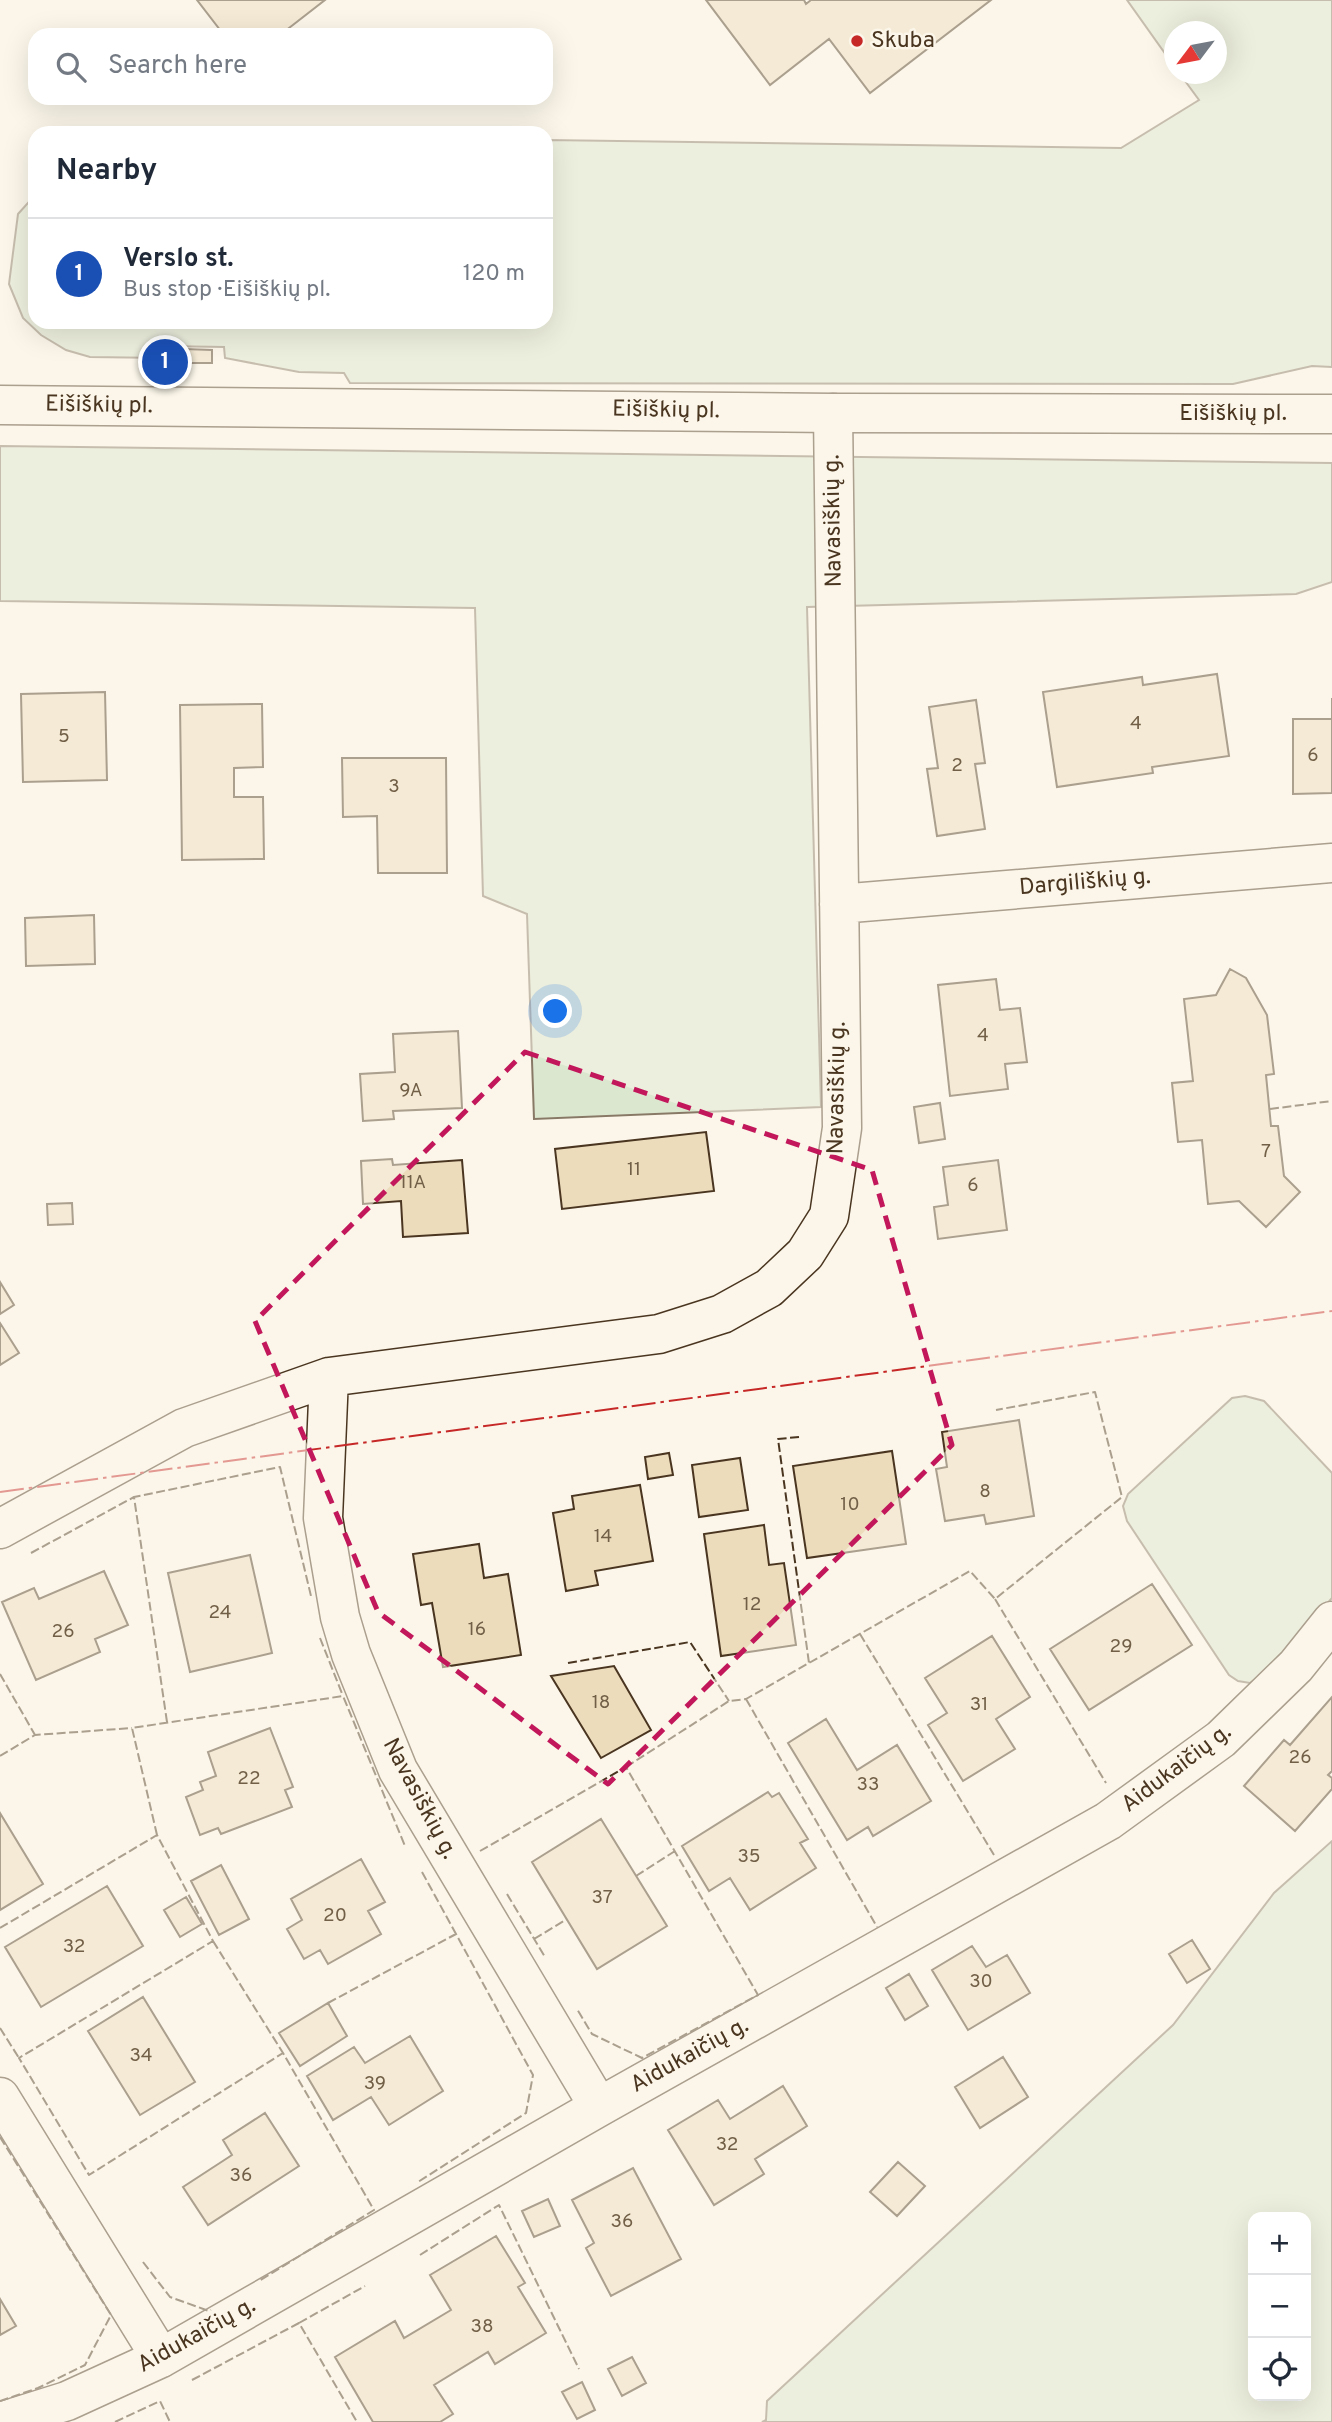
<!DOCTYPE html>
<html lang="en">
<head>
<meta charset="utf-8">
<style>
	:root { --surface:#fff; --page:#f2f2f3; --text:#1f2937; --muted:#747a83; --line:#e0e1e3; --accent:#2563eb }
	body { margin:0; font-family:Overpass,sans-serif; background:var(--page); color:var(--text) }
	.controls { position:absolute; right:21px; bottom:21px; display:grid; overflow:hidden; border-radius:14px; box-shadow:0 7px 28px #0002 }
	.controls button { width:63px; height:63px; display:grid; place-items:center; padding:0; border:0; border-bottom:2px solid var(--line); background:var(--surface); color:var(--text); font:35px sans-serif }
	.compass { position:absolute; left:1164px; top:21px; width:63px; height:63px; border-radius:50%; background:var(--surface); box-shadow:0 7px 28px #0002; rotate:238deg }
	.you { position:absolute; left:556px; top:1012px; width:24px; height:24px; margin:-18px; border:5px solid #fff; border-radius:50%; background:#1a73e8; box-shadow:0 0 0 10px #1a73e833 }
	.badge { display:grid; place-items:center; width:46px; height:46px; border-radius:50%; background:var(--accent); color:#fff; font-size:23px; font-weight:700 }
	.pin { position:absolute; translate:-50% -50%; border:4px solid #fff; box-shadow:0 2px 7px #0006 }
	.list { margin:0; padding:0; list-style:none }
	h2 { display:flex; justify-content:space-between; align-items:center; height:91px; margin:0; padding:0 28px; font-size:30px }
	h2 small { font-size:23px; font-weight:400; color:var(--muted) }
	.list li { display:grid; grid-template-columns:46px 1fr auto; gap:21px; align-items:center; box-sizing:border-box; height:112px; padding:0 28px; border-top:2px solid var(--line) }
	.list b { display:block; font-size:26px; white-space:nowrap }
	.list p { margin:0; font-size:23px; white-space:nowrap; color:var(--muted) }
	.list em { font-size:23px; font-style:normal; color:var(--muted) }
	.icon { flex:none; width:38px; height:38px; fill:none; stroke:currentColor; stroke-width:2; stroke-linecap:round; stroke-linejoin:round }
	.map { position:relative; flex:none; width:1332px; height:2422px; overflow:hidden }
	.search { position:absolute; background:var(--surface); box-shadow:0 7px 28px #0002; left:28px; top:28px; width:525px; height:77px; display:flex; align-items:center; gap:18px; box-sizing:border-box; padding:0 24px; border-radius:21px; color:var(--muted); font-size:26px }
	.panel { position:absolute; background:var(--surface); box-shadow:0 7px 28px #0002; left:28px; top:126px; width:525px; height:203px; border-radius:21px }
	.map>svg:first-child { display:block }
</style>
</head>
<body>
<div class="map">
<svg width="1332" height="2422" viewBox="0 0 1332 2422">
	<rect width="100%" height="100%" fill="#fbf6e9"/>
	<path fill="#dce7d0" stroke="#887966" stroke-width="2" fill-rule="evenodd" d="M 1127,0 L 1332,0 L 1332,367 L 1312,366 L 1233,384 L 350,383 L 344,373 L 299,372 L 225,358 L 224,347 L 163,346 L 163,358 L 90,357 L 66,350 L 41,335 L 23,318 L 9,284 L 18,214 L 35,195 L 35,322 L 546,322 L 546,140 L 1121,148 L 1199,100 L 1180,74 L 1216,74 L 1216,32 L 1174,32 L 1174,66 Z
		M 0,446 L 1332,463 L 1332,582 L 1296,594 L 807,607 L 821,1107 L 534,1119 L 527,914 L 483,896 L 475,608 L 0,601 Z
		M 1245,1396 L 1264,1401 L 1332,1473 L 1332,1598 L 1268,1670 L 1250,1683 L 1238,1681 L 1229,1675 L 1127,1521 L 1123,1506 L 1128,1494 L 1232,1398 Z
		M 1332,1841 L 1332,2422 L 762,2422 L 766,2420 L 767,2401 L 1173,2025 L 1274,1893 ZM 1306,2217 L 1306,2396 L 1253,2396 L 1253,2217 Z"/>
	<path fill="#ecdcbc" stroke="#4a3520" stroke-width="2" d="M 197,0 L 325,0 L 280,35 L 224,35 Z
		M 706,0 L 804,0 L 806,4 L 811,0 L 991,0 L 870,93 L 829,39 L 770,85 Z
		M 184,349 L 212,350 L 212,363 L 183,363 Z
		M 1217,674 L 1229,756 L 1152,767 L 1153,773 L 1057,787 L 1043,692 L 1142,677 L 1143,685 Z
		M 105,692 L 107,780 L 23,782 L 21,694 Z
		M 1332,698 L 1332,793 L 1293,794 L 1293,719 L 1332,719 Z
		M 976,700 L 985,763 L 975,764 L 985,829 L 937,836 L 927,769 L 938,768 L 929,707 Z
		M 262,704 L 263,767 L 234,768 L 234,797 L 263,797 L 264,859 L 182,860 L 180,705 Z
		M 342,758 L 446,758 L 447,873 L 378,873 L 377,816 L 343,817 Z
		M 94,915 L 95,964 L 26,966 L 25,918 Z
		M 1230,969 L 1246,978 L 1267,1015 L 1274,1074 L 1266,1075 L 1271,1126 L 1278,1126 L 1284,1176 L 1300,1192 L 1266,1227 L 1239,1201 L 1208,1204 L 1202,1140 L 1178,1142 L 1172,1083 L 1193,1081 L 1184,999 L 1216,995 Z
		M 996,979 L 1000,1010 L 1020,1008 L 1027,1062 L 1005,1064 L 1008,1089 L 950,1096 L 938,985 Z
		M 458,1031 L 462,1108 L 393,1111 L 394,1119 L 363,1121 L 360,1074 L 395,1072 L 393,1034 Z
		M 940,1103 L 945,1139 L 919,1143 L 914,1107 Z
		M 706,1132 L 714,1191 L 562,1209 L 555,1149 Z
		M 392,1159 L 393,1165 L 462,1160 L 468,1233 L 403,1237 L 401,1201 L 363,1204 L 361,1161 Z
		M 998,1160 L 1007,1230 L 938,1239 L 934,1207 L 948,1205 L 943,1167 Z
		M 72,1203 L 73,1224 L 48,1225 L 47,1204 Z
		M 0,1282 L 14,1305 L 0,1314 Z
		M 0,1323 L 19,1353 L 0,1365 Z
		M 1019,1420 L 1034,1516 L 986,1524 L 984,1515 L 945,1521 L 936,1469 L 947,1467 L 942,1432 Z
		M 892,1451 L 906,1544 L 807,1558 L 793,1466 Z
		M 669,1453 L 673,1475 L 648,1479 L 645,1457 Z
		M 740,1458 L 748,1510 L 699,1517 L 692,1465 Z
		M 640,1485 L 653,1561 L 595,1571 L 598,1585 L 566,1591 L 553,1513 L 574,1509 L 572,1496 Z
		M 764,1525 L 769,1565 L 784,1563 L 796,1645 L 721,1656 L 704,1534 Z
		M 479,1544 L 484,1578 L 508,1574 L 521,1655 L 443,1667 L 432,1603 L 421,1605 L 413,1554 Z
		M 250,1555 L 272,1653 L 190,1672 L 168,1573 Z
		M 104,1571 L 128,1625 L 95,1639 L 100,1652 L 36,1680 L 2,1602 L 34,1588 L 39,1599 Z
		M 1152,1584 L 1192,1645 L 1089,1710 L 1050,1649 Z
		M 992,1636 L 1030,1697 L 996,1719 L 1015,1749 L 963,1781 L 928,1725 L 947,1713 L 925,1678 Z
		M 614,1666 L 651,1730 L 601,1758 L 551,1676 Z
		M 1332,1697 L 1332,1771 L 1328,1775 L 1332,1778 L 1332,1789 L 1295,1831 L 1244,1786 L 1284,1740 L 1290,1745 Z
		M 826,1719 L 857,1770 L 897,1745 L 931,1801 L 873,1836 L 868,1827 L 847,1840 L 788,1743 Z
		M 270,1728 L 293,1787 L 285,1790 L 292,1807 L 221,1834 L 218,1828 L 200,1835 L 186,1797 L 203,1790 L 200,1782 L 216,1776 L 208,1752 Z
		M 768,1792 L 772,1797 L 779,1793 L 808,1839 L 800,1843 L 816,1868 L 750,1910 L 730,1878 L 709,1891 L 682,1846 Z
		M 0,1813 L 43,1884 L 0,1910 Z
		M 601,1819 L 667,1926 L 597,1969 L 532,1862 Z
		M 361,1859 L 385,1902 L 368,1911 L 381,1934 L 328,1964 L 320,1950 L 304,1959 L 287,1929 L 302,1920 L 291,1899 Z
		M 221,1865 L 249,1919 L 219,1935 L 191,1881 Z
		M 107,1886 L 143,1946 L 41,2007 L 5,1947 Z
		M 186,1897 L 202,1924 L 180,1937 L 164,1910 Z
		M 1192,1940 L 1210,1969 L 1187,1983 L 1169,1954 Z
		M 972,1946 L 986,1967 L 1007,1955 L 1030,1993 L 968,2030 L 932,1970 Z
		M 909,1974 L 928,2006 L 905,2020 L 886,1988 Z
		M 143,1997 L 195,2082 L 140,2115 L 88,2031 Z
		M 328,2003 L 347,2036 L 300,2066 L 279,2033 Z
		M 410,2036 L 443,2091 L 389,2125 L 371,2097 L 333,2120 L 307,2076 L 354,2047 L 365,2063 Z
		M 1003,2057 L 1028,2097 L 980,2128 L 955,2087 Z
		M 783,2086 L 807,2126 L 755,2159 L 764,2174 L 714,2205 L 668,2130 L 718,2100 L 730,2119 Z
		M 265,2113 L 299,2166 L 208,2225 L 183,2187 L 232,2155 L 223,2140 Z
		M 898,2162 L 925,2186 L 897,2216 L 870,2192 Z
		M 633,2168 L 681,2259 L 611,2296 L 586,2248 L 594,2243 L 572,2200 Z
		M 548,2199 L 560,2226 L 534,2237 L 522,2211 Z
		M 496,2236 L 525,2283 L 518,2287 L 546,2333 L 495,2364 L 488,2352 L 434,2385 L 453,2414 L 440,2422 L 373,2422 L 335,2357 L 395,2321 L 404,2338 L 451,2310 L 430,2275 Z
		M 0,2299 L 16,2326 L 0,2335 Z
		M 632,2357 L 646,2383 L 622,2396 L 608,2369 Z
		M 582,2382 L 595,2410 L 577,2419 L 562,2392 Z"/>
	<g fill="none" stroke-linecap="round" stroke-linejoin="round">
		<g stroke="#4a3520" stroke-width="41">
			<path id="minor" d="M 839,904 L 1332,863
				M 329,1377 L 323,1518 L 340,1617 L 351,1654 L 398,1770 L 599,2107
				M 0,1529 L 184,1428 L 329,1377 L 659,1334 L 722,1314 L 769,1288 L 805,1254 L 829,1216 L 842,1128 L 833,413
				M 0,2097 L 161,2358
				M 0,2422 L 67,2401 L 161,2358 L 599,2107 L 1108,1821 L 1221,1739 L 1296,1666 L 1332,1621"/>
		</g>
		<g stroke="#4a3520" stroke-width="41">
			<path id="major" d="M 0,405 L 833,413 L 1332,414"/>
		</g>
		<use href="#minor" stroke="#fbf6e9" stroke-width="38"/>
		<use href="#major" stroke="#fbf6e9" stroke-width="38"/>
		<path stroke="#4a3520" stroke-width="2" stroke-dasharray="9 3.5" stroke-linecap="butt" d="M 1270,1109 L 1332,1101
			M 799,1437 L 778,1439 L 809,1663
			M 31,1553 L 134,1497
			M 995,1599 L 1106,1783
			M 860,1634 L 994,1855
			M 320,1638 L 343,1696
			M 568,1663 L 690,1642 L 729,1701
			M 0,1674 L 35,1735
			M 746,1699 L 877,1927
			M 167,1722 L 134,1497 L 280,1467 L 311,1596
			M 0,1756 L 35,1735 L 132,1728
			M 626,1767 L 729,1701 L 746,1699 L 970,1571 L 995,1599 L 1122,1497 L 1095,1392 L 996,1410
			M 157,1835 L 132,1728 L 343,1696 L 405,1846
			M 480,1851 L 626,1767 L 758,1995 L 642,2058 L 592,2034 L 577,2009
			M 422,1872 L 456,1934
			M 636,1876 L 675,1851
			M 507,1894 L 545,1957
			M 0,1928 L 157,1835 L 213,1941 L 19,2058 L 89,2175 L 283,2053 L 374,2210 L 259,2281
			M 534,1939 L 567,1919
			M 213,1941 L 283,2053
			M 328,2003 L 456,1934 L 533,2075 L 526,2113 L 418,2182
			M 0,2028 L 19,2058
			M 0,2137 L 111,2315 L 85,2365 L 38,2388 L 0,2401
			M 420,2255 L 499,2205 L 579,2369
			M 143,2262 L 170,2297 L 209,2311 L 211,2310
			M 299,2323 L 365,2286
			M 192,2380 L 299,2323 L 357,2422
			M 115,2422 L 160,2401 L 170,2422"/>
		<path stroke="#c62828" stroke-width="2" stroke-dasharray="24 5 3.5 5" stroke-linecap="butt" d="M 0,1492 L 1332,1311"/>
	</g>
	<path d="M0 0H1332V2422H0ZM 525,1052 L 872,1170 L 952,1445 L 608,1784 L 378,1612 L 255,1321 Z" fill="#fbf6e9" fill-opacity=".55" fill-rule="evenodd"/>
	<path fill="none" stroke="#c2185b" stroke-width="5" stroke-dasharray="14 9" stroke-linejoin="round" d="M 525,1052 L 872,1170 L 952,1445 L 608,1784 L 378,1612 L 255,1321 Z"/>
	<circle fill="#c62828" stroke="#fbf6e9" stroke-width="2.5" cx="857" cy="41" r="7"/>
	<g text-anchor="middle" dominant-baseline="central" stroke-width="5" stroke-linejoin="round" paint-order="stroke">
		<g font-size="19" fill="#725f47">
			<text x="1136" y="724">4</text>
			<text x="64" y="737">5</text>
			<text x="1313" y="756">6</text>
			<text x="957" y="766">2</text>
			<text x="394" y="787">3</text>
			<text x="983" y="1036">4</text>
			<text x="411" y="1091">9A</text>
			<text x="1266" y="1152">7</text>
			<text x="634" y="1170">11</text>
			<text x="413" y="1183">11A</text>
			<text x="973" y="1186">6</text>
			<text x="985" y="1492">8</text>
			<text x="850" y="1505">10</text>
			<text x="603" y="1537">14</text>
			<text x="752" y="1605">12</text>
			<text x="220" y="1613">24</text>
			<text x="477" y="1630">16</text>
			<text x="63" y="1632">26</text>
			<text x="1121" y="1647">29</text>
			<text x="601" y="1703">18</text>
			<text x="979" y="1705">31</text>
			<text x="1300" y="1758">26</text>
			<text x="249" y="1779">22</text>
			<text x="868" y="1785">33</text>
			<text x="749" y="1857">35</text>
			<text x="602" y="1898">37</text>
			<text x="335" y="1916">20</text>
			<text x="74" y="1947">32</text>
			<text x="981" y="1982">30</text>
			<text x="141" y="2056">34</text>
			<text x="375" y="2084">39</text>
			<text x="727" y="2145">32</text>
			<text x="241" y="2176">36</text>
			<text x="622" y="2222">36</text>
			<text x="482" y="2327">38</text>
		</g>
		<g font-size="23" fill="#4a3520" stroke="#fbf6e9" text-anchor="start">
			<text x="871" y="41">Skuba</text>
		</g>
		<g font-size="23" fill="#4a3520" stroke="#fbf6e9">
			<text transform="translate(99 406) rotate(1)">Eišiškių pl.</text>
			<text transform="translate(666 411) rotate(1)">Eišiškių pl.</text>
			<text x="1233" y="414">Eišiškių pl.</text>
			<text transform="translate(834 521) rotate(-91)">Navasiškių g.</text>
			<text transform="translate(1085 883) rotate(-5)">Dargiliškių g.</text>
			<text transform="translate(838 1088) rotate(-89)">Navasiškių g.</text>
			<text transform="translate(1177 1769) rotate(-37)">Aidukaičių g.</text>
			<text transform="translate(419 1799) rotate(62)">Navasiškių g.</text>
			<text transform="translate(690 2056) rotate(-29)">Aidukaičių g.</text>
			<text transform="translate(197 2336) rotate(-29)">Aidukaičių g.</text>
		</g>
	</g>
</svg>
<div class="controls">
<button>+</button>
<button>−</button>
<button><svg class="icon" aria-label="locate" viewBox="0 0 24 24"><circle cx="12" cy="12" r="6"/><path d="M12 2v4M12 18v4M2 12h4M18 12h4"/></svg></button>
</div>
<svg class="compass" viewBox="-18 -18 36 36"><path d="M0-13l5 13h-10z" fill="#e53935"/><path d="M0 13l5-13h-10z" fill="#747a83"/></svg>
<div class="you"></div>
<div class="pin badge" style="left:165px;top:362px;background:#1a4fb4">1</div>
<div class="search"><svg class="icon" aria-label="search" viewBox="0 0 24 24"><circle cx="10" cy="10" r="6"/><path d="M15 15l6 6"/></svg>Search here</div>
<section class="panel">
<h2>Nearby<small></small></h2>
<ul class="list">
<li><span class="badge" style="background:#1a4fb4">1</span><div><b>Verslo st.</b><p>Bus stop · Eišiškių pl.</p></div><em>120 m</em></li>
</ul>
</section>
</div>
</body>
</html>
